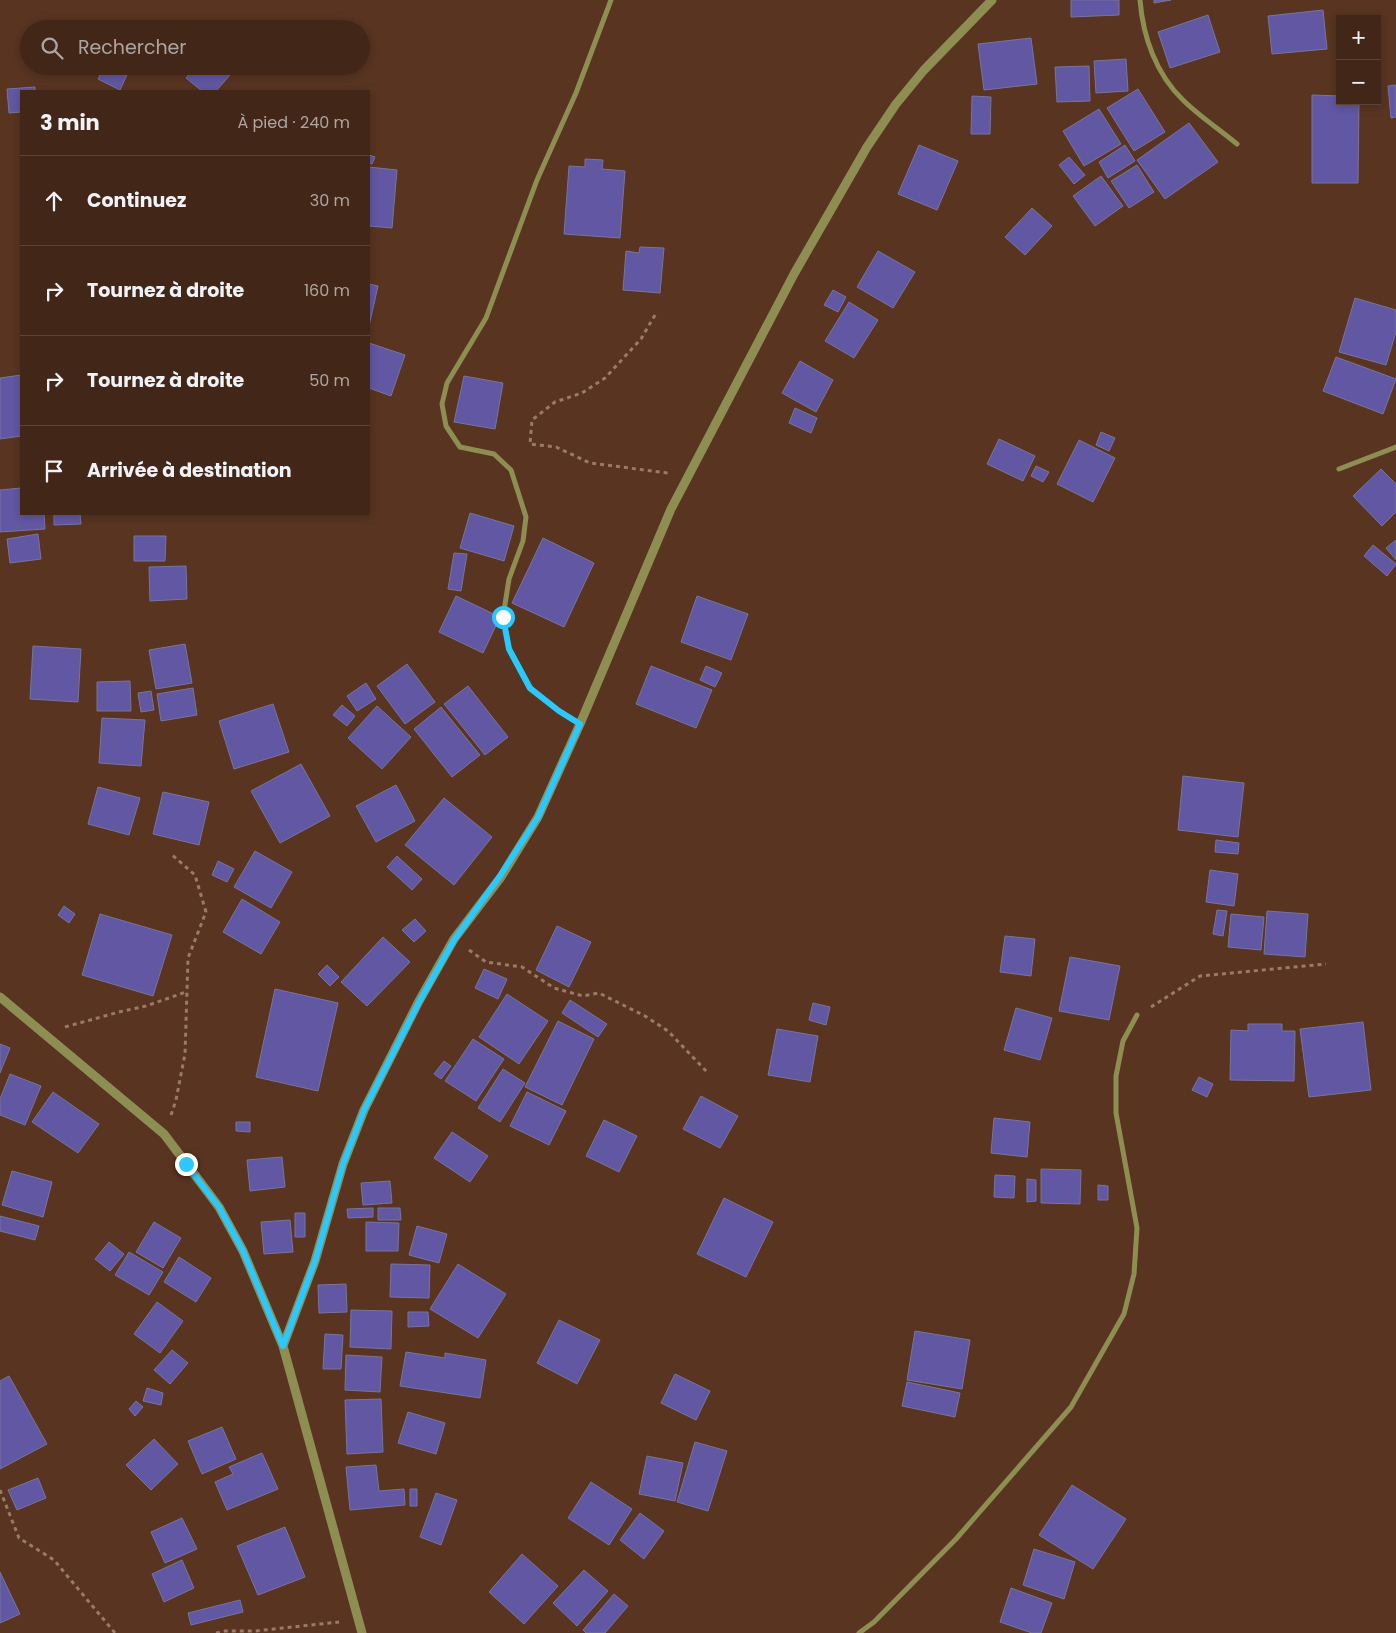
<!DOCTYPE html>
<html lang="fr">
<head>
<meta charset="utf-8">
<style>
	:root { --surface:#422719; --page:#4c3326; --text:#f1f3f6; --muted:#aea5a2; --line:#5a4438 }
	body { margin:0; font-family:Poppins,sans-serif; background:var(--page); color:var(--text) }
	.controls { position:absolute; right:15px; top:15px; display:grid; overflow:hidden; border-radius:0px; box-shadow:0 2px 8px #0003 }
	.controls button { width:45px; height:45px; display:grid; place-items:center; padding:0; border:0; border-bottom:1px solid var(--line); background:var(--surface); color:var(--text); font:25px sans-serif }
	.stop { position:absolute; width:15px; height:15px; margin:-11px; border:4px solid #29c8ff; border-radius:50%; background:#fff }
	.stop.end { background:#29c8ff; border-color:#fff; box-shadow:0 1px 5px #0008 }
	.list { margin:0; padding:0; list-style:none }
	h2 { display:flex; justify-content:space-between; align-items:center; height:65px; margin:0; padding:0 20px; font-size:21px }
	h2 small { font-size:16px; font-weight:400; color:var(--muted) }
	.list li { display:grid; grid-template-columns:32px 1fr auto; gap:15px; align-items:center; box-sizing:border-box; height:90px; padding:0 20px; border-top:1px solid var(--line) }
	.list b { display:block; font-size:19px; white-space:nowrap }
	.list em { font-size:16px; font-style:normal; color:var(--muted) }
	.icon { flex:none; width:28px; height:28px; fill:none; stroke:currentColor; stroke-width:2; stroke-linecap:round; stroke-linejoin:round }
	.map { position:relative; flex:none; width:1396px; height:1633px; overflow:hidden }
	.search { position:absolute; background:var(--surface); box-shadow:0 2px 8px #0003; left:20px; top:20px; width:350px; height:55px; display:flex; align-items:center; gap:12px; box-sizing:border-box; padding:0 18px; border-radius:28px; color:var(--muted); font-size:19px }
	.panel { position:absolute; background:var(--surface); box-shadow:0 2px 8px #0003; left:20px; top:90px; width:350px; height:425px; border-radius:0px }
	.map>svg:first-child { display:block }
</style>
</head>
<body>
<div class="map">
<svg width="1396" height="1633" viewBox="0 0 1396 1633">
	<rect width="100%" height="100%" fill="#583421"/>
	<path fill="#6157a2" stroke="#78759c" d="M 1071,0 L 1119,0 L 1119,15 L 1071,17 Z
		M 1154,0 L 1171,0 L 1154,3 Z
		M 1323,10 L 1327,49 L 1272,54 L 1268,16 Z
		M 1208,15 L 1220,52 L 1170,68 L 1158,32 Z
		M 168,21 L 178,29 L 162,29 Z
		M 1031,38 L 1037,84 L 984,90 L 978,44 Z
		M 1126,59 L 1128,91 L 1096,93 L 1094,61 Z
		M 105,66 L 131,66 L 120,90 L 98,79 Z
		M 170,66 L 180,66 L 177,71 Z
		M 196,66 L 220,66 L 230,75 L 216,91 L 202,91 L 186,78 Z
		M 1089,66 L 1090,101 L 1057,102 L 1055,67 Z
		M 1396,85 L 1396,117 L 1391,118 L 1388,86 Z
		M 35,87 L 35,91 L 21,91 L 21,112 L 9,113 L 7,89 Z
		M 1138,89 L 1165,132 L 1134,151 L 1107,108 Z
		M 1312,95 L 1340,96 L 1340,101 L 1359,101 L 1358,183 L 1312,183 Z
		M 972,96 L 991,97 L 990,134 L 971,134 Z
		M 1099,109 L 1121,144 L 1084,166 L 1063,131 Z
		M 1189,123 L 1218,162 L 1165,199 L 1137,160 Z
		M 919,145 L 958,161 L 937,210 L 898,194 Z
		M 1125,145 L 1135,161 L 1108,178 L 1099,162 Z
		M 369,155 L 375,157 L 372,164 L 369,163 Z
		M 1069,157 L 1085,175 L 1074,184 L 1059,165 Z
		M 585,159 L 603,160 L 602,169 L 625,171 L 620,238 L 564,234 L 569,166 L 585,167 Z
		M 1137,165 L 1154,192 L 1129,208 L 1111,181 Z
		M 369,167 L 397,170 L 392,228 L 369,226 Z
		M 1101,176 L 1123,206 L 1095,226 L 1073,196 Z
		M 1032,208 L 1052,226 L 1025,255 L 1005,237 Z
		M 640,247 L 664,248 L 660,293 L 623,290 L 626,251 L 639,253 Z
		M 878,251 L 915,272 L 893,308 L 857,287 Z
		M 369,284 L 378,286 L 369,326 Z
		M 833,290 L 846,297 L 838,312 L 824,305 Z
		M 1355,298 L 1396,310 L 1396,332 L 1386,365 L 1339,352 Z
		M 849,302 L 878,320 L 854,358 L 825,341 Z
		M 369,343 L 405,355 L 391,396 L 369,388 Z
		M 1336,357 L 1396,379 L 1383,414 L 1323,391 Z
		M 800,361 L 833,380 L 816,412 L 782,393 Z
		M 21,375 L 21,436 L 0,439 L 0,378 Z
		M 464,376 L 503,383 L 495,429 L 454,422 Z
		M 795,408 L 817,418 L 811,433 L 789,423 Z
		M 1101,432 L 1115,438 L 1109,451 L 1096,445 Z
		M 999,439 L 1035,456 L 1023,481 L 987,464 Z
		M 1079,440 L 1115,458 L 1093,502 L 1057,484 Z
		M 1036,466 L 1049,472 L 1043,482 L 1031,476 Z
		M 1381,469 L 1396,484 L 1396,512 L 1382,526 L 1353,496 Z
		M 21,488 L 21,514 L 44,514 L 45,529 L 0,532 L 0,490 Z
		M 470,513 L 514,526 L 504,561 L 460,548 Z
		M 54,514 L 80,514 L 81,524 L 54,525 Z
		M 38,534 L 41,559 L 10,563 L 7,539 Z
		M 134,536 L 166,536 L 165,561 L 134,561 Z
		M 543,538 L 594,563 L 564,627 L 512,603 Z
		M 1396,540 L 1396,560 L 1386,548 Z
		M 1373,545 L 1396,564 L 1387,576 L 1364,556 Z
		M 454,553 L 467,554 L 461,591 L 448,589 Z
		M 186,566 L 187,599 L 150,601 L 149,567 Z
		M 456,596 L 500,617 L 483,653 L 439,632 Z
		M 697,596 L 748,614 L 731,660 L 681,642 Z
		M 185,644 L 192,683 L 156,689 L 149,650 Z
		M 33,646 L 81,649 L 78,702 L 30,699 Z
		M 407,664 L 435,702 L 405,724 L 377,686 Z
		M 651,666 L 712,690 L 696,728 L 636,704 Z
		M 706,666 L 722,673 L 715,687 L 700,680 Z
		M 130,681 L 131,711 L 97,711 L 97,682 Z
		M 366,683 L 376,699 L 357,711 L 347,696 Z
		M 468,686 L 508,737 L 485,755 L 444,704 Z
		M 193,688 L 197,715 L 161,721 L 157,694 Z
		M 151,691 L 154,710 L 141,712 L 138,693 Z
		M 273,704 L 289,752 L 234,769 L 219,721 Z
		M 342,705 L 355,716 L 347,726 L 333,715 Z
		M 377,706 L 411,737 L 382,769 L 348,738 Z
		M 441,707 L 480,755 L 452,777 L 414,729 Z
		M 102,718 L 145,720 L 141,766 L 99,763 Z
		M 301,764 L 330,816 L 280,843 L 251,791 Z
		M 1183,776 L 1244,783 L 1238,837 L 1178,830 Z
		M 396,785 L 415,821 L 376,842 L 356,806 Z
		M 98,787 L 140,798 L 129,835 L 88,824 Z
		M 163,792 L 209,802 L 199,845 L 153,834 Z
		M 444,798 L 492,837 L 454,885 L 405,845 Z
		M 1216,840 L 1239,843 L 1238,854 L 1215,852 Z
		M 255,851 L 292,872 L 271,908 L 234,887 Z
		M 397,856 L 422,879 L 412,890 L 387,867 Z
		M 218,861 L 234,869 L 227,882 L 212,875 Z
		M 1210,870 L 1238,874 L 1234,906 L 1206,902 Z
		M 242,899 L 280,922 L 261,954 L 223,932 Z
		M 64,906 L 75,914 L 69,923 L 58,915 Z
		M 1217,910 L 1227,911 L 1223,936 L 1213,934 Z
		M 1267,911 L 1308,914 L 1305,957 L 1264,954 Z
		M 100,914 L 172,935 L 153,996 L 82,975 Z
		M 1231,914 L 1264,917 L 1261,950 L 1228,947 Z
		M 415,919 L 426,931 L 414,942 L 402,930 Z
		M 557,926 L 591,942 L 569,987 L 536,970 Z
		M 1005,936 L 1035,939 L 1031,976 L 1000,972 Z
		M 383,937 L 410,962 L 367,1006 L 341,982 Z
		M 1070,957 L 1120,966 L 1109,1020 L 1059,1011 Z
		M 327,965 L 339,977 L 330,986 L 318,974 Z
		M 484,969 L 507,979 L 498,999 L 475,988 Z
		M 275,989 L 338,1003 L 318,1091 L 256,1077 Z
		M 507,994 L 548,1021 L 519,1064 L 479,1037 Z
		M 570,1000 L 607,1024 L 598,1037 L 562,1013 Z
		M 813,1003 L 830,1007 L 826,1025 L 809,1020 Z
		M 1016,1008 L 1052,1018 L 1040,1060 L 1004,1050 Z
		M 558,1021 L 594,1039 L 562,1105 L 525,1087 Z
		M 1363,1022 L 1371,1090 L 1309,1097 L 1300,1029 Z
		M 1248,1024 L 1282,1024 L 1282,1031 L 1295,1031 L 1294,1081 L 1230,1080 L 1231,1030 L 1248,1031 Z
		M 777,1029 L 818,1036 L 810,1082 L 768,1075 Z
		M 473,1039 L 504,1059 L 476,1101 L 445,1081 Z
		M 0,1044 L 10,1048 L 0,1073 Z
		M 444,1061 L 451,1066 L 441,1079 L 434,1074 Z
		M 503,1069 L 525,1083 L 500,1122 L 478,1108 Z
		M 10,1074 L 41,1086 L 25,1125 L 0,1115 L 0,1099 Z
		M 1199,1077 L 1213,1084 L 1207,1097 L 1192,1090 Z
		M 53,1092 L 99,1124 L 78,1153 L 32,1122 Z
		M 527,1092 L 566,1111 L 549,1145 L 510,1126 Z
		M 701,1096 L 738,1116 L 720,1148 L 683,1129 Z
		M 994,1118 L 1030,1122 L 1027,1157 L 991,1153 Z
		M 604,1120 L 637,1136 L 619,1172 L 586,1156 Z
		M 236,1122 L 250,1122 L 250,1132 L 236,1131 Z
		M 452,1132 L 488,1156 L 470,1182 L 434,1158 Z
		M 282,1157 L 285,1187 L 250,1191 L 247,1160 Z
		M 1041,1169 L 1081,1170 L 1080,1204 L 1041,1203 Z
		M 12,1171 L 52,1182 L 43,1217 L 2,1205 Z
		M 995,1175 L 1015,1176 L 1014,1198 L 994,1197 Z
		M 1027,1179 L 1036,1180 L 1036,1201 L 1027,1202 Z
		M 390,1181 L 392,1203 L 363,1205 L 361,1183 Z
		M 1098,1185 L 1108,1186 L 1108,1200 L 1098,1200 Z
		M 724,1198 L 773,1222 L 746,1277 L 697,1254 Z
		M 373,1208 L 373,1217 L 348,1218 L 347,1209 Z
		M 378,1208 L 400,1208 L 401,1220 L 378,1220 Z
		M 295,1213 L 305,1213 L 305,1237 L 295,1237 Z
		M 0,1216 L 39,1226 L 35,1240 L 0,1231 Z
		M 290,1220 L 293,1252 L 264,1254 L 261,1222 Z
		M 154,1222 L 181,1238 L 163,1268 L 136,1252 Z
		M 366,1222 L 399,1223 L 398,1251 L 366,1251 Z
		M 417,1226 L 447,1234 L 439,1263 L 409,1255 Z
		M 109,1242 L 124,1254 L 110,1271 L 95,1259 Z
		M 129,1252 L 163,1272 L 149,1295 L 115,1275 Z
		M 179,1257 L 211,1278 L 196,1302 L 164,1282 Z
		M 391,1264 L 430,1265 L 429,1298 L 390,1297 Z
		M 458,1264 L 506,1294 L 478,1338 L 430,1309 Z
		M 346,1284 L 347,1312 L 319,1313 L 318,1285 Z
		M 157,1302 L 183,1321 L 160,1353 L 134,1334 Z
		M 351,1310 L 392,1311 L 391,1349 L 350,1347 Z
		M 408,1312 L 428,1312 L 429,1326 L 408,1327 Z
		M 559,1320 L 600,1340 L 577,1384 L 537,1363 Z
		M 915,1331 L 970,1340 L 962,1389 L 907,1380 Z
		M 325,1334 L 343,1335 L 341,1369 L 323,1369 Z
		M 172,1350 L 188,1363 L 170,1384 L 154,1370 Z
		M 406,1352 L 445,1358 L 445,1353 L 486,1360 L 480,1398 L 400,1386 Z
		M 346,1355 L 382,1357 L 380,1392 L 345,1390 Z
		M 675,1374 L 710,1391 L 696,1420 L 661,1403 Z
		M 9,1376 L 47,1444 L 0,1469 L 0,1381 Z
		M 907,1382 L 960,1393 L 955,1417 L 902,1406 Z
		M 147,1388 L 163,1393 L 161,1405 L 143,1401 Z
		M 381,1399 L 383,1452 L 347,1454 L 345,1400 Z
		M 136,1401 L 143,1407 L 135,1416 L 129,1409 Z
		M 408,1412 L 445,1423 L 436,1454 L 398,1443 Z
		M 222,1427 L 236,1459 L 202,1474 L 188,1441 Z
		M 154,1439 L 178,1464 L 151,1490 L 126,1465 Z
		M 695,1442 L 727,1451 L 708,1511 L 677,1502 Z
		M 262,1453 L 278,1489 L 227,1510 L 215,1482 L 233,1474 L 229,1467 Z
		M 647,1456 L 683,1463 L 675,1501 L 639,1494 Z
		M 376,1465 L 379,1491 L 404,1489 L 405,1505 L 350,1510 L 346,1467 Z
		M 38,1478 L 46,1498 L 17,1510 L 8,1490 Z
		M 591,1482 L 632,1509 L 609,1545 L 568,1518 Z
		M 1072,1485 L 1126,1519 L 1093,1569 L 1039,1535 Z
		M 410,1489 L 417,1489 L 417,1506 L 410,1506 Z
		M 436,1493 L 457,1500 L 441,1545 L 420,1537 Z
		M 640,1513 L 664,1531 L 644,1559 L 620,1540 Z
		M 182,1518 L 197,1549 L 165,1563 L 151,1532 Z
		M 285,1527 L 305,1577 L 258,1595 L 237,1546 Z
		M 1034,1549 L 1075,1562 L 1064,1599 L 1023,1585 Z
		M 522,1554 L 558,1586 L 524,1624 L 489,1592 Z
		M 182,1560 L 194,1588 L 164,1602 L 152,1574 Z
		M 584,1570 L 608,1591 L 577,1626 L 553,1603 Z
		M 0,1572 L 20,1614 L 0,1623 Z
		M 1011,1588 L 1052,1603 L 1041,1633 L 1032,1633 L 1000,1622 Z
		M 614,1594 L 628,1606 L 605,1633 L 586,1633 L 583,1630 Z
		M 240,1600 L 243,1612 L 191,1625 L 188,1613 Z"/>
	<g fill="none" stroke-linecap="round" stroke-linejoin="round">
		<path stroke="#997a6b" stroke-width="3" stroke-dasharray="4 4" stroke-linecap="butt" d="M 655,315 L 641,339 L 605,378 L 582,393 L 555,402 L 532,420 L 530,444 L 556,447 L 590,463 L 668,473
			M 469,950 L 486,962 L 522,967 L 554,988 L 583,996 L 599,993 L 645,1016 L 668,1031 L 707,1072
			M 1151,1007 L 1200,976 L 1326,964
			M 65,1027 L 119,1012 L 146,1006 L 186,992
			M 171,1115 L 176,1100 L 185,1054 L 188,958 L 206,912 L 195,875 L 171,854
			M 0,1490 L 19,1538 L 54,1560 L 115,1633
			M 216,1633 L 225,1631 L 255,1631 L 339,1622"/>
		<path stroke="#8e8e53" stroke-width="5" d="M 1140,0 C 1143,37 1156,74 1183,100 C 1199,116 1219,129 1237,144
			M 1339,469 L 1396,447
			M 580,724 L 559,711 L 530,689 L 509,649 L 503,617 L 509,579 L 523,541 L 526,517 L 511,470 L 494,454 L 460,447 L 446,426 L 442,404 L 447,383 L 486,318 L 537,180 L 576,93 L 611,0
			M 859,1633 L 874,1622 L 956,1539 L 1071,1407 L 1124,1314 L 1134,1274 L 1137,1228 L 1116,1113 L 1116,1076 L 1123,1041 L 1137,1015"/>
		<path stroke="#8e8e53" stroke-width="9" d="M 0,997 L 164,1134 L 219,1207 L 243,1251 L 283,1346 L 362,1633
			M 283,1346 L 315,1261 L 343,1164 L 364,1110 L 419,1001 L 454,939 L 501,877 L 538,817 L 580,724 L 671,509 L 794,274 L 867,147 L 896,104 L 924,70 L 992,0"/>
	</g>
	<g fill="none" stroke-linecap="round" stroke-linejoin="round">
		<path stroke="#29c8ff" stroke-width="6" d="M 186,1164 L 219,1207 L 243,1251 L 283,1346 L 315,1261 L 343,1164 L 364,1110 L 419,1002 L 454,940 L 500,876 L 538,817 L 580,724 L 559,711 L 530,688 L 509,649 L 503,617"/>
	</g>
</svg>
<div class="controls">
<button>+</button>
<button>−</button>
</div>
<div class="stop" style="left:503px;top:617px"></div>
<div class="stop end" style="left:186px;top:1164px"></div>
<div class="search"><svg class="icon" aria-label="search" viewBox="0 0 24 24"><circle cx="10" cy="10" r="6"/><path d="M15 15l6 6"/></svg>Rechercher</div>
<section class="panel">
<h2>3 min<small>À pied · 240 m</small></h2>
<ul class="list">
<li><svg class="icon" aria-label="ahead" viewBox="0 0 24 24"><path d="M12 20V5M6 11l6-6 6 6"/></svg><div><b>Continuez</b></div><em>30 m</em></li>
<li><svg class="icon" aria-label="right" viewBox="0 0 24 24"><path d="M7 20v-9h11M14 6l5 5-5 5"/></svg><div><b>Tournez à droite</b></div><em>160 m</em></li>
<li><svg class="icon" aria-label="right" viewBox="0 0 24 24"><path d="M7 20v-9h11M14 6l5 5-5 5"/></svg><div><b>Tournez à droite</b></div><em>50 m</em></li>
<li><svg class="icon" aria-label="arrive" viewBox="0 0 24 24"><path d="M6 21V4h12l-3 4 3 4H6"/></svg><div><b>Arrivée à destination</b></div></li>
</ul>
</section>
</div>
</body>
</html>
